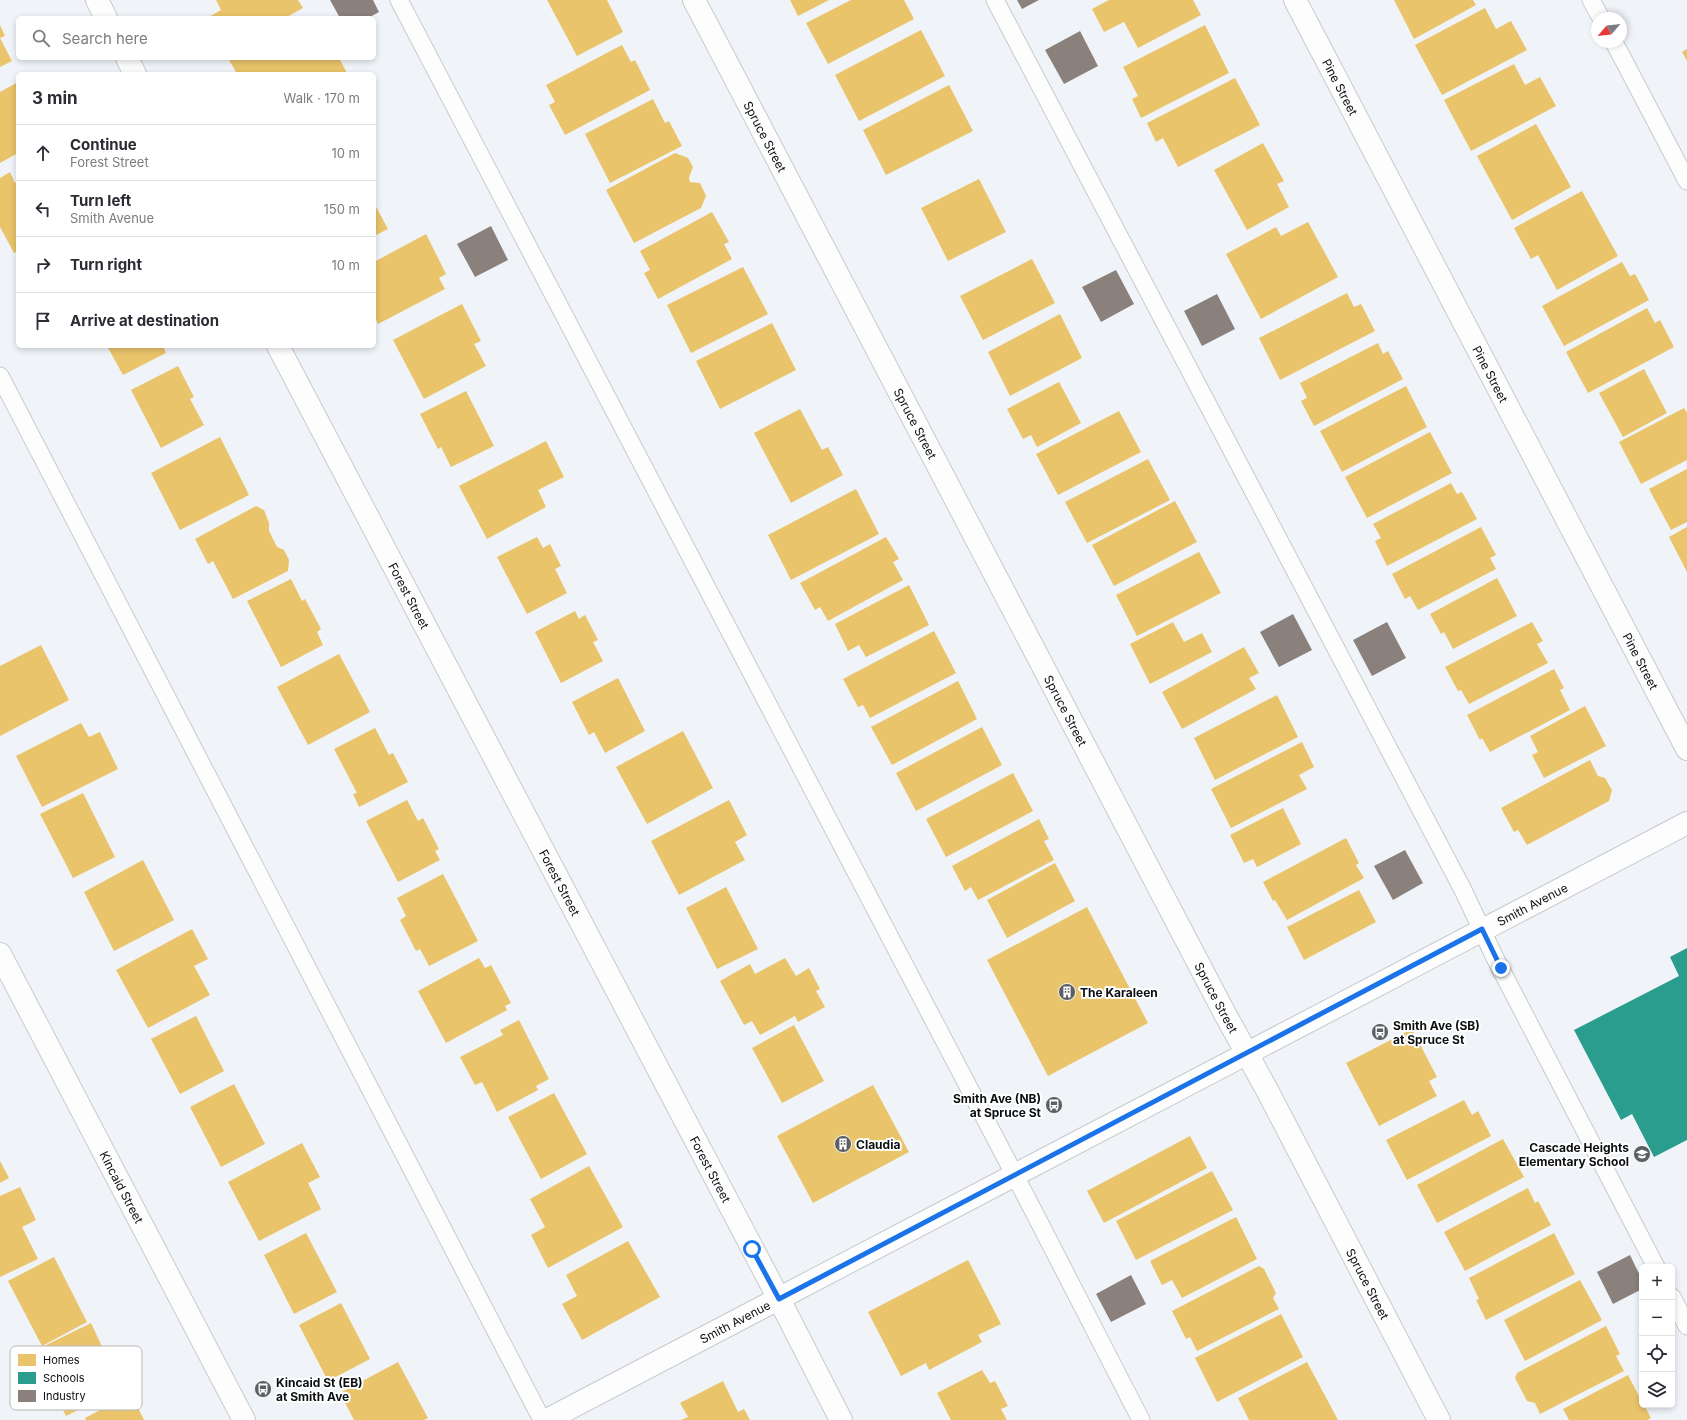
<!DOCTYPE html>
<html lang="en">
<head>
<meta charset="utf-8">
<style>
	:root { --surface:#fff; --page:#f2f2f3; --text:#2b2b33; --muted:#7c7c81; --line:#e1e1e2 }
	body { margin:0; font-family:Inter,sans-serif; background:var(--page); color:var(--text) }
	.controls { position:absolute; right:12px; bottom:12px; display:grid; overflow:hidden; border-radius:6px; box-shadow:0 2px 6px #0003 }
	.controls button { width:36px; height:36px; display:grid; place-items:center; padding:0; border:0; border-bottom:1px solid var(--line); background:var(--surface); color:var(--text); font:20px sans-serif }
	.compass { position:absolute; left:1591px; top:12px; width:36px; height:36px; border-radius:50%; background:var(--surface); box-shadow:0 2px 6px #0003; rotate:242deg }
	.stop { position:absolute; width:12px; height:12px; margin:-9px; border:3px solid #1a73e8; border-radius:50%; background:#fff }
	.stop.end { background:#1a73e8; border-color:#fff; box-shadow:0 1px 4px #0008 }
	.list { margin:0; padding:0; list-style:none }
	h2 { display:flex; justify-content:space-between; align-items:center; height:52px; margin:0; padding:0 16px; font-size:17px }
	h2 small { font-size:13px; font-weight:400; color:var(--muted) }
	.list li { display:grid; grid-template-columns:26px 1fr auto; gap:12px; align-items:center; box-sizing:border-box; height:56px; padding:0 16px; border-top:1px solid var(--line) }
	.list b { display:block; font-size:15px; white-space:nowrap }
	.list p { margin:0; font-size:13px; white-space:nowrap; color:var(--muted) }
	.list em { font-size:13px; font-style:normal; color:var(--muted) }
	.icon { flex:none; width:22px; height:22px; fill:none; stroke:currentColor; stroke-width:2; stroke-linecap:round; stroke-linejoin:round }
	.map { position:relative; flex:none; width:1687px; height:1420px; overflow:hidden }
	.search { position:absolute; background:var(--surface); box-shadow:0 2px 6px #0003; left:16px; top:16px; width:360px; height:44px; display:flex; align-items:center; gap:10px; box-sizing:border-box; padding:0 14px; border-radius:6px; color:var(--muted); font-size:15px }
	.panel { position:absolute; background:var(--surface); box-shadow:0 2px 6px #0003; left:16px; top:72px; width:360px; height:276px; border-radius:6px }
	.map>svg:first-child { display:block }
</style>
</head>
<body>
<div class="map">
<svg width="1687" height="1420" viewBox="0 0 1687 1420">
	<rect width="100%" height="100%" fill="#f0f4f8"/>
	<path fill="#e9c46a" d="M 216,0 L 298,0 L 303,8 L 285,18 L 207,18 L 221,10 Z
		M 547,0 L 607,0 L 623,32 L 577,56 Z
		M 790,0 L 829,0 L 798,16 Z
		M 851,0 L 904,0 L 914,19 L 828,64 L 806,23 Z
		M 1109,0 L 1193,0 L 1201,15 L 1138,48 L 1124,22 L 1104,32 L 1092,9 Z
		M 1394,0 L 1473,0 L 1476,5 L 1414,39 Z
		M 1485,8 L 1496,29 L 1511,21 L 1527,50 L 1442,95 L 1415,45 Z
		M 0,25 L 5,36 L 0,38 L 12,61 L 0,67 Z
		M 1205,25 L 1229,73 L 1141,118 L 1132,99 L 1138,96 L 1123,67 Z
		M 921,30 L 945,76 L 859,121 L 835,75 Z
		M 622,45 L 631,62 L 635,60 L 650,90 L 565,135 L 549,105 L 555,102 L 546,85 Z
		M 1687,49 L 1687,61 L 1682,52 Z
		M 228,58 L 339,58 L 347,73 L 237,74 Z
		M 1514,64 L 1525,85 L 1540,77 L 1556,106 L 1471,151 L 1444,100 Z
		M 1235,78 L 1260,125 L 1178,167 L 1163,138 L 1156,142 L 1147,123 Z
		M 18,82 L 18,153 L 0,163 L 0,92 Z
		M 949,85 L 973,131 L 886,175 L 863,130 Z
		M 653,99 L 665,123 L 669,121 L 682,146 L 610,183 L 585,134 Z
		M 1536,124 L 1571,187 L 1512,220 L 1477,156 Z
		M 1263,143 L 1284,181 L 1277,184 L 1289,207 L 1247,230 L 1214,170 Z
		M 675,153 L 688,158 L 693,167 L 689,178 L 690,182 L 700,183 L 706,196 L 701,208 L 634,243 L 606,190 Z
		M 10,172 L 15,183 L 18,181 L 18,251 L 14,253 L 0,227 L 0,178 Z
		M 979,179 L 1006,232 L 948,261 L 921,208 Z
		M 1582,191 L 1618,256 L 1557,290 L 1538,255 L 1531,259 L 1514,228 Z
		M 374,203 L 388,229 L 374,236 Z
		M 712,212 L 729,242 L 724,244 L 732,259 L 658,299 L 644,273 L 650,270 L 640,251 Z
		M 1308,222 L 1338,277 L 1261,319 L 1226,254 L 1276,227 L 1281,236 Z
		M 426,234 L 446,274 L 439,278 L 445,289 L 378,324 L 374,315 L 374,262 Z
		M 1032,259 L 1055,303 L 983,340 L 960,296 Z
		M 1622,262 L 1630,276 L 1635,274 L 1649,300 L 1564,346 L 1542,306 Z
		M 743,267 L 768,314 L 691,353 L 667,305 Z
		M 1347,293 L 1354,307 L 1361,304 L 1375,331 L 1280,380 L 1259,338 Z
		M 462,304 L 481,341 L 474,344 L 486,366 L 424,399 L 393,340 Z
		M 1647,308 L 1655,323 L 1660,320 L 1674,347 L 1588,393 L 1566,352 Z
		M 1060,314 L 1082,358 L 1010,396 L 988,352 Z
		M 772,323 L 796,370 L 720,409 L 696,361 Z
		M 1378,343 L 1383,354 L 1388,351 L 1403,379 L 1314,426 L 1301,401 L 1307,398 L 1300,383 Z
		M 107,346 L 163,346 L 166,353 L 123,375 Z
		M 178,366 L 194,397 L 190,399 L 204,425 L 161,448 L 131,390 Z
		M 1644,369 L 1667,413 L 1623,437 L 1599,393 Z
		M 1059,382 L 1081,423 L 1037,447 L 1031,435 L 1023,439 L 1007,409 Z
		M 1406,386 L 1427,427 L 1342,472 L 1320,431 Z
		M 466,391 L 494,446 L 451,467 L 441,447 L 438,449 L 420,414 Z
		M 1684,408 L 1687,413 L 1687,460 L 1641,484 L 1619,442 Z
		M 800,409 L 822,450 L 828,447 L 843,475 L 791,503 L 754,433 Z
		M 1119,411 L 1141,452 L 1058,495 L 1036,454 Z
		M 1430,432 L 1452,473 L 1367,518 L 1345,477 Z
		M 220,437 L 249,495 L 180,530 L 151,473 Z
		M 546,441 L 564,477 L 538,490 L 546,507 L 487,539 L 459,486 Z
		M 1148,459 L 1170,500 L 1087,543 L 1065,502 Z
		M 1687,469 L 1687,522 L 1671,530 L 1649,489 Z
		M 1451,483 L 1457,494 L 1462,492 L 1477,519 L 1387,566 L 1375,541 L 1381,538 L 1373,524 Z
		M 856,489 L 879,534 L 791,580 L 768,535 Z
		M 1175,501 L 1197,542 L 1114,586 L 1092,545 Z
		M 256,506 L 264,510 L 269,523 L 269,531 L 277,547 L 284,550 L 289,560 L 288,571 L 233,599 L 213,561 L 208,564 L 195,539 Z
		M 1481,527 L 1496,555 L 1490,558 L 1496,569 L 1418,610 L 1410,596 L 1405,599 L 1392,574 Z
		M 1687,527 L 1687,572 L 1669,537 Z
		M 537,537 L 543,548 L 550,544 L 561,566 L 555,569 L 567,593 L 527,614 L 497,557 Z
		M 886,537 L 899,559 L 893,562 L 903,580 L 828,621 L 820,607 L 815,610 L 800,583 Z
		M 1199,552 L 1221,593 L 1137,636 L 1116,595 Z
		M 1497,578 L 1517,616 L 1453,649 L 1444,632 L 1441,634 L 1430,614 Z
		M 291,579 L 302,601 L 305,599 L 321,629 L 317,632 L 323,645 L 281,667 L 247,601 Z
		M 909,585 L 929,625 L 866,657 L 859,645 L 848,651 L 835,624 Z
		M 575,611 L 579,619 L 585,615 L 598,640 L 593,642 L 603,661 L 561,683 L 535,632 Z
		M 1173,622 L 1184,642 L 1202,633 L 1212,652 L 1150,684 L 1130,644 Z
		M 1532,622 L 1543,641 L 1537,644 L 1548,663 L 1469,704 L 1461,690 L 1458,691 L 1445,667 Z
		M 934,631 L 956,673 L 870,718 L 863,705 L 858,707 L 843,679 Z
		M 41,645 L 69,700 L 0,736 L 0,666 Z
		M 1244,647 L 1259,673 L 1249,678 L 1256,689 L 1182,729 L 1162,692 Z
		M 339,654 L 370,712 L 308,745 L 277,687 Z
		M 1554,669 L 1564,688 L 1560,690 L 1570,710 L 1490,752 L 1482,738 L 1480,740 L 1467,715 Z
		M 618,678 L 645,731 L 605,753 L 594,732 L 589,735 L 572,702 Z
		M 958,681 L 977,719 L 892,765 L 871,727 Z
		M 1277,695 L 1298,737 L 1215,780 L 1194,738 Z
		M 1585,706 L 1606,746 L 1544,778 L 1532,755 L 1538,752 L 1530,736 Z
		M 81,723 L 89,737 L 100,732 L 118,769 L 42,807 L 16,756 Z
		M 982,727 L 1002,765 L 916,811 L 896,773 Z
		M 375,728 L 389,755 L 393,753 L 408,782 L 359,807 L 353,794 L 357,793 L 334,749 Z
		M 683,731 L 713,788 L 647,824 L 616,767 Z
		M 1302,742 L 1314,767 L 1299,775 L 1307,789 L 1231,828 L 1211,789 Z
		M 1590,760 L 1598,776 L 1605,778 L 1612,790 L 1609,801 L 1527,845 L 1518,830 L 1514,832 L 1501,808 Z
		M 1013,773 L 1033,811 L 946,857 L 926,819 Z
		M 83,793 L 115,857 L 73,878 L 40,814 Z
		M 407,800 L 418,821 L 423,818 L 439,849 L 435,851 L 440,860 L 398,882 L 366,821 Z
		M 729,800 L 747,835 L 735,842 L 745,860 L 679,895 L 651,841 Z
		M 1283,808 L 1301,844 L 1257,867 L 1253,859 L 1244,863 L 1230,835 Z
		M 1039,819 L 1049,839 L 1044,841 L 1054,860 L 978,900 L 971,887 L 965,891 L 952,866 Z
		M 1346,838 L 1359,863 L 1356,865 L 1364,878 L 1287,920 L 1275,900 L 1273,901 L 1263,882 Z
		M 143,860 L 174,920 L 114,951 L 84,892 Z
		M 1055,863 L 1075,901 L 1007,938 L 987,900 Z
		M 443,874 L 478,941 L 429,966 L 420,949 L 416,951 L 400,920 L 406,916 L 397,898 Z
		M 726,887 L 758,949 L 717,969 L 686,908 Z
		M 1359,890 L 1376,922 L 1304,960 L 1287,927 Z
		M 1087,907 L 1148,1023 L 1048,1076 L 987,960 Z
		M 192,929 L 208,959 L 194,966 L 210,995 L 148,1028 L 116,970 Z
		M 479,958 L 485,968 L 491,965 L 511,1003 L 505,1006 L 507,1010 L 446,1043 L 418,991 Z
		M 785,958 L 796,976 L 809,968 L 820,989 L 816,991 L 825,1007 L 798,1022 L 795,1016 L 760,1035 L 752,1021 L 744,1025 L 720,981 L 750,964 L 755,974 Z
		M 196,1016 L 224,1071 L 180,1094 L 151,1039 Z
		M 519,1020 L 549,1079 L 536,1086 L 538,1090 L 497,1112 L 482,1082 L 475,1085 L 460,1057 L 503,1035 L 500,1030 Z
		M 794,1025 L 824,1081 L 782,1103 L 752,1048 Z
		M 1412,1029 L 1437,1077 L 1429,1081 L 1437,1096 L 1379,1126 L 1346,1063 Z
		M 234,1084 L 265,1144 L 221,1167 L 190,1107 Z
		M 873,1085 L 909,1152 L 813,1203 L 777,1136 Z
		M 554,1093 L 587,1154 L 541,1179 L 508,1117 Z
		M 1464,1100 L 1472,1115 L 1478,1111 L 1491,1136 L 1407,1180 L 1386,1140 Z
		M 1190,1136 L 1207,1168 L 1104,1223 L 1087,1191 Z
		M 1503,1139 L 1524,1177 L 1437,1223 L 1417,1185 Z
		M 302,1143 L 320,1177 L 308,1183 L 321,1209 L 259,1241 L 228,1182 Z
		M 0,1161 L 9,1178 L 0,1183 Z
		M 589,1166 L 623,1227 L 548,1268 L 531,1235 L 545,1227 L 530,1199 Z
		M 1212,1171 L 1233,1210 L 1136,1260 L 1116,1221 Z
		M 20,1187 L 36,1220 L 22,1227 L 38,1259 L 0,1277 L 0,1196 Z
		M 1528,1188 L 1535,1203 L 1538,1201 L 1551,1225 L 1465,1271 L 1444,1232 Z
		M 1236,1217 L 1257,1259 L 1182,1298 L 1172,1280 L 1162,1285 L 1150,1261 Z
		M 306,1233 L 337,1292 L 294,1314 L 264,1255 Z
		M 1554,1233 L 1575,1274 L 1486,1320 L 1476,1300 L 1479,1299 L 1469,1278 Z
		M 628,1241 L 660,1297 L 582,1340 L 562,1304 L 577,1296 L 566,1275 Z
		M 54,1257 L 87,1322 L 42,1346 L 8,1281 Z
		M 968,1260 L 1001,1324 L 978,1335 L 982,1342 L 929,1370 L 926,1363 L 901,1376 L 868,1312 Z
		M 1259,1266 L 1264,1269 L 1276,1293 L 1273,1298 L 1279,1309 L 1197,1351 L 1190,1337 L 1186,1339 L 1172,1311 Z
		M 1580,1280 L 1602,1320 L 1525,1361 L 1504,1320 Z
		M 341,1303 L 370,1359 L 328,1381 L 299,1325 Z
		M 1281,1314 L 1303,1357 L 1217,1402 L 1195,1358 Z
		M 91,1323 L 106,1355 L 95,1361 L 111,1394 L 66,1416 L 34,1351 Z
		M 1606,1326 L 1620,1354 L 1616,1356 L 1624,1371 L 1540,1414 L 1535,1403 L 1527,1401 L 1515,1378 L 1517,1373 Z
		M 398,1362 L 428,1418 L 424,1420 L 354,1420 L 340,1393 Z
		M 1307,1362 L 1338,1420 L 1249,1420 L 1238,1398 Z
		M 982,1370 L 990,1383 L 995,1381 L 1008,1406 L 1001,1409 L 1007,1420 L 951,1420 L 937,1393 Z
		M 1628,1375 L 1642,1402 L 1642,1405 L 1644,1405 L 1651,1418 L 1647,1420 L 1569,1420 L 1563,1409 Z
		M 723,1381 L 738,1412 L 744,1409 L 750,1420 L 681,1420 L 688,1417 L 680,1403 Z
		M 131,1394 L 144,1420 L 86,1420 L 85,1418 Z"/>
	<path fill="#2a9d8f" d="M 1687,948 L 1687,1140 L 1654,1157 L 1632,1114 L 1621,1120 L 1574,1030 L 1679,976 L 1670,957 Z"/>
	<path fill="#8a817c" d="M 330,0 L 373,0 L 379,12 L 368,18 L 340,18 Z
		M 1017,0 L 1039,0 L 1022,9 Z
		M 1080,31 L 1098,66 L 1064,84 L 1045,50 Z
		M 491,226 L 508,260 L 475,277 L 457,244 Z
		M 1116,270 L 1134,304 L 1101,322 L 1082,287 Z
		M 1217,294 L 1235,329 L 1202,346 L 1184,311 Z
		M 1293,614 L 1312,650 L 1279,667 L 1260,632 Z
		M 1387,622 L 1406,658 L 1372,676 L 1353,640 Z
		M 1405,850 L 1423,883 L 1393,900 L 1374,866 Z
		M 1630,1255 L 1642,1280 L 1642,1289 L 1613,1304 L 1597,1272 Z
		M 1131,1275 L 1146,1304 L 1111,1322 L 1096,1294 Z"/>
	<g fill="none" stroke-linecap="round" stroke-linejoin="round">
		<g stroke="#c7cacd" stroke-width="19">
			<path id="service" d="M 399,0 L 1035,1214 L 1141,1420
				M 995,0 L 1463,890 L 1496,960 L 1656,1267
				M 1591,0 L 1601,18
				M 1614,42 L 1687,181
				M 0,376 L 542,1420
				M 1672,1297 L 1687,1326"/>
		</g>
		<g stroke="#c7cacd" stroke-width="24">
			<g id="minor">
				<path d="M 97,0 L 106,18"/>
				<path id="s1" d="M 694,0 L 1225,1014 L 1267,1090 L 1439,1420"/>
				<path id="s2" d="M 1295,0 L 1687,749"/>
				<path d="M 127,58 L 135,74"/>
				<path id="s3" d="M 278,346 L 779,1299 L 841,1420"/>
			</g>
		</g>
		<g stroke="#c7cacd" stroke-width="24">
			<g id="tertiary">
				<path id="s4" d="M 0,954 L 244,1420"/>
				<path id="s5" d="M 547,1420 L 1687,823"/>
			</g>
		</g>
		<use href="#service" stroke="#fdfdfe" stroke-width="17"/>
		<use href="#minor" stroke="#fdfdfe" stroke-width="22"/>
		<use href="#tertiary" stroke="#fdfdfe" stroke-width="22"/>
	</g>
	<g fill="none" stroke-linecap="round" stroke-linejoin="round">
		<path stroke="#1a73e8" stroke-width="5" d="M 752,1249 L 779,1299 L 1482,929 L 1501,968"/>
	</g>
	<defs>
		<g id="building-disc" transform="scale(0.9)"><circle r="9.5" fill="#5c5f62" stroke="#fff"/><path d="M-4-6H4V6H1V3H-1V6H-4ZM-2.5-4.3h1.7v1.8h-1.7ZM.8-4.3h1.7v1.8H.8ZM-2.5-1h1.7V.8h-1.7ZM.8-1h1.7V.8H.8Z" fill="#fff"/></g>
		<g id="bus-disc" transform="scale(0.9)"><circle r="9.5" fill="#5c5f62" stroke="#fff"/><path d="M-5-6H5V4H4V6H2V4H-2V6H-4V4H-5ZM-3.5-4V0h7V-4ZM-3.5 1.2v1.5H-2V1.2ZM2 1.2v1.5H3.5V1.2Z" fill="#fff"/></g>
		<g id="school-disc" transform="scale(0.9)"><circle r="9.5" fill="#5c5f62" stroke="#fff"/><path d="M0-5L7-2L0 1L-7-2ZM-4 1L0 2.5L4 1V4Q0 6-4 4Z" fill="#fff"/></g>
	</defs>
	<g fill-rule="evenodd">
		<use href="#building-disc" x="1067" y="992"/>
		<use href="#bus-disc" x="1380" y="1032"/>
		<use href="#bus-disc" x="1054" y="1105"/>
		<use href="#building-disc" x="843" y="1144"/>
		<use href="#school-disc" x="1642" y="1154"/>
		<use href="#bus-disc" x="263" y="1389"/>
	</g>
	<g text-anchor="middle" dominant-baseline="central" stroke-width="4" stroke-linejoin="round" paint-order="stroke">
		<g font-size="12" fill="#0c0f11" stroke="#fff">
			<text stroke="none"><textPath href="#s2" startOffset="98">Pine Street</textPath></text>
			<text stroke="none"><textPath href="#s1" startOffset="154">Spruce Street</textPath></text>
			<text stroke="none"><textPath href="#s2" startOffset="422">Pine Street</textPath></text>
			<text stroke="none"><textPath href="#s1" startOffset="478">Spruce Street</textPath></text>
			<text stroke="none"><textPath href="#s3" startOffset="282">Forest Street</textPath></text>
			<text stroke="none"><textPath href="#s2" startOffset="746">Pine Street</textPath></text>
			<text stroke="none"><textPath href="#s1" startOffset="802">Spruce Street</textPath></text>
			<text stroke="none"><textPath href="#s3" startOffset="606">Forest Street</textPath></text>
			<text stroke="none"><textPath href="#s5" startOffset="1112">Smith Avenue</textPath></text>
			<text stroke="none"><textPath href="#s1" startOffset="1126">Spruce Street</textPath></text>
			<text stroke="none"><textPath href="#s3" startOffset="930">Forest Street</textPath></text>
			<text stroke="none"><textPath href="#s4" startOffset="263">Kincaid Street</textPath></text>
			<text stroke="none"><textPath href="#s1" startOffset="1450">Spruce Street</textPath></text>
			<text stroke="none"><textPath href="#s5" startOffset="212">Smith Avenue</textPath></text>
		</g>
		<g font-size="12" font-weight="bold" fill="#0c0f11" stroke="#fff" text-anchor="start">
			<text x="1080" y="992">The Karaleen</text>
			<text x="1393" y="1025">Smith Ave (SB)<tspan x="1393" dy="14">at Spruce St</tspan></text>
			<text x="1041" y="1098" text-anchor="end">Smith Ave (NB)<tspan x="1041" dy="14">at Spruce St</tspan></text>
			<text x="856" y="1144">Claudia</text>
			<text x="1629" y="1147" text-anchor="end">Cascade Heights<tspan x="1629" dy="14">Elementary School</tspan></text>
			<text x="276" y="1382">Kincaid St (EB)<tspan x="276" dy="14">at Smith Ave</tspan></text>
		</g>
	</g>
	<rect x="10" y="1346" width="132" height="64" rx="6" fill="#fff" stroke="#b6b7b8" stroke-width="1"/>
	<rect x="18" y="1354" width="18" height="12" fill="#e9c46a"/>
	<rect x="18" y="1372" width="18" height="12" fill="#2a9d8f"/>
	<rect x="18" y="1390" width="18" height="12" fill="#8a817c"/>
	<g font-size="11" fill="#0c0f11">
		<text x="43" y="1364">Homes</text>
		<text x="43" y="1382">Schools</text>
		<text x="43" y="1400">Industry</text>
	</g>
</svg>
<div class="controls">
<button>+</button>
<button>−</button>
<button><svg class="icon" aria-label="locate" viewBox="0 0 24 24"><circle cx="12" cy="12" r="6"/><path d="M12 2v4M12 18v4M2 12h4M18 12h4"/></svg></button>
<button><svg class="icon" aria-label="layers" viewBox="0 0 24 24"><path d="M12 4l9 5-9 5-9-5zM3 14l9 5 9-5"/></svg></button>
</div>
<svg class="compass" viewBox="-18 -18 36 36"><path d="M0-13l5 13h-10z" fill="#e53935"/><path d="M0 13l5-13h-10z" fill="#7c7c81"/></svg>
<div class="stop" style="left:752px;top:1249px"></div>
<div class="stop end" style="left:1501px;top:968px"></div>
<div class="search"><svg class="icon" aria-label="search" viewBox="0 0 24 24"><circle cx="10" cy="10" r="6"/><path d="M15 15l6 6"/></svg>Search here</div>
<section class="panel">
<h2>3 min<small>Walk · 170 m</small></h2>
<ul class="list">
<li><svg class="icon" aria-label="ahead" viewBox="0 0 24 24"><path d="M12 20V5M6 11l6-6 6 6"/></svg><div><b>Continue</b><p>Forest Street</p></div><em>10 m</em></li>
<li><svg class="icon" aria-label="left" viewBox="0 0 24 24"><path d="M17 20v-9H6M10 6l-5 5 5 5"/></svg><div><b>Turn left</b><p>Smith Avenue</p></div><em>150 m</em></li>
<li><svg class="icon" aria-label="right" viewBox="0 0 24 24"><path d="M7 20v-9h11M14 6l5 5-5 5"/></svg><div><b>Turn right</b></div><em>10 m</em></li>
<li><svg class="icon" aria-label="arrive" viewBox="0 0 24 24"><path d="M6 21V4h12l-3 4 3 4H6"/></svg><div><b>Arrive at destination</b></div></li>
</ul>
</section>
</div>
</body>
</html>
